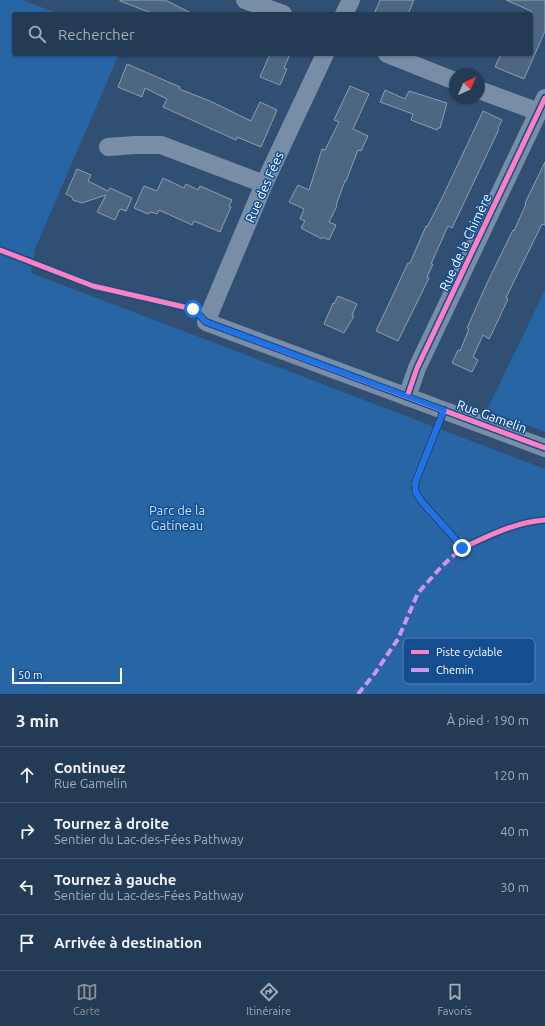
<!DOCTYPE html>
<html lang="fr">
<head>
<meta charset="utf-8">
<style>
	:root { --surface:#243b56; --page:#2c425c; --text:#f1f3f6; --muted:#a3adb9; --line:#41556c; --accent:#8c9099 }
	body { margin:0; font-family:Ubuntu,sans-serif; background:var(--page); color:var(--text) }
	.compass { position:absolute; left:449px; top:68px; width:36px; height:36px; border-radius:50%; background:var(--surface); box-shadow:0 1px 3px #0004; rotate:45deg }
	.scale { position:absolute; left:12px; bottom:10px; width:110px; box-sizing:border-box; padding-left:4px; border:2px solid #fff; border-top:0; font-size:11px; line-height:14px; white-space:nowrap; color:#fff; -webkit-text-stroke:3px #144e8e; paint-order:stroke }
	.stop { position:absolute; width:12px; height:12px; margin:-9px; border:3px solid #1a73e8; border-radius:50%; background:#fff }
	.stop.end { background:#1a73e8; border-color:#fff; box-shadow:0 1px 4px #0008 }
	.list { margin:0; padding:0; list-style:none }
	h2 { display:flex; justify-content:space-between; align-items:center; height:52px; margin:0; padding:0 16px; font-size:17px }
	h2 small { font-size:13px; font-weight:400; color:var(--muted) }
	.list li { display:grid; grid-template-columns:26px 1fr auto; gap:12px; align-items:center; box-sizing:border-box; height:56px; padding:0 16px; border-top:1px solid var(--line) }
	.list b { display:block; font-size:15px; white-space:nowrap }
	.list p { margin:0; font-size:13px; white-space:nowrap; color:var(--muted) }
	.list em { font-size:13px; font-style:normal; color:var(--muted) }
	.icon { flex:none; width:22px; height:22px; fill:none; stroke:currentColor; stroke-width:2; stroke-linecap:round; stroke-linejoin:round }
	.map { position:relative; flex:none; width:545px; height:694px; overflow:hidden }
	.search { position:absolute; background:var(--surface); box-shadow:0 1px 3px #0004; left:12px; right:12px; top:12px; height:44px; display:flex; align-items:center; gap:10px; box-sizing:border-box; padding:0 14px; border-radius:4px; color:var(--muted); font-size:15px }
	.sheet { height:276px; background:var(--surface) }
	nav { display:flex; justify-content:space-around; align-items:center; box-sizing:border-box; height:56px; border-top:1px solid var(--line); background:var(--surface); font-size:11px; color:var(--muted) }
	nav a { display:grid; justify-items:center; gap:2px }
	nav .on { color:var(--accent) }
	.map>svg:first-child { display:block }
</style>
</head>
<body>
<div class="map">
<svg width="545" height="694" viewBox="0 0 545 694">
	<rect width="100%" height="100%" fill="#304f72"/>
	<path fill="#2765a5" d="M 0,0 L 23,0 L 59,14 L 14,14 L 14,54 L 119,54 L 35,249 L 31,273 L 545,469 L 545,694 L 0,694 Z
		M 545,290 L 545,432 L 487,410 Z"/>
	<path fill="#4d6682" stroke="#8c9fb4" d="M 120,0 L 165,0 L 193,14 L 154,14 L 120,1 Z
		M 380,0 L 414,0 L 408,14 L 374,14 Z
		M 506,0 L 545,0 L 545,31 L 524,79 L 495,67 L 501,54 L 531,54 L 531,11 Z
		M 270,54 L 290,54 L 284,68 L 287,69 L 280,85 L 260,77 Z
		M 127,64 L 180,87 L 179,89 L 210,101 L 251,121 L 260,102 L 277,110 L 261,147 L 237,137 L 236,140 L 163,107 L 167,99 L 145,88 L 142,97 L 118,87 Z
		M 350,86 L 369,94 L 353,129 L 368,136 L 361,151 L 358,150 L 346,181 L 345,181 L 336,205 L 337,206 L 329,222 L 336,225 L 329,240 L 323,237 L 322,239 L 301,228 L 305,221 L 300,219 L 304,209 L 289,202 L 298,185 L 309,190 L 322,149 L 325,150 L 339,122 L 334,120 Z
		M 385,90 L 405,99 L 409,91 L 447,103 L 440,128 L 438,128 L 437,130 L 411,120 L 413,114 L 380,102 Z
		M 483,111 L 502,120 L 498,128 L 499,129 L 452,228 L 448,226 L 431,264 L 433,264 L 427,277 L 429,278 L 398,341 L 376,331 L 408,263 L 410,263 L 426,226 L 427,227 L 443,196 Z
		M 545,162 L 545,225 L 542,224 L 517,275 L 506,298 L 508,299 L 492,333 L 489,339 L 483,335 L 473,357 L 478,360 L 472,372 L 452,363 L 458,350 L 460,351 L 469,329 L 467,328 L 488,281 L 513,230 L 514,231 L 526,204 L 525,203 Z
		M 77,169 L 91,175 L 88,181 L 108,191 L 110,188 L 132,198 L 126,211 L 120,209 L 115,220 L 97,212 L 106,195 L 82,203 L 73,200 L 72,197 L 66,194 Z
		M 163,178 L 184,188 L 186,184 L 198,190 L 200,186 L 232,200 L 229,206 L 231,207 L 220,232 L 194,221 L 192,225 L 159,210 L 157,214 L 151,212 L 148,214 L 134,208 L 144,186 L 157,191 Z
		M 338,296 L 357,304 L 352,315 L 354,316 L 344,333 L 324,324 L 333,303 L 334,304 Z"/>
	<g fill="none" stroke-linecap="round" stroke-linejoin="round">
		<path stroke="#778ea6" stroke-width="18" d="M 245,0 L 283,14
			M 344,14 L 351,0
			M 325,54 L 264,184 L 206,322 L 545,448
			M 387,54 L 455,81
			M 479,90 L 539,112
			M 108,147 L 135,145 L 161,145 L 264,184
			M 407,397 L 417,368 L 545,98"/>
		<path stroke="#d193ec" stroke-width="4" stroke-dasharray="8 4" stroke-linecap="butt" d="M 358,694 L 375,673 L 398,639 L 418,593 L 442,566 L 462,548"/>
		<g stroke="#144e8e" stroke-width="8">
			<path id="cycleway" d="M 0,250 L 93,286 L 193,309 L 206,322 L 545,448
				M 407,397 L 417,368 L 545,98
				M 444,410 L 415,483 L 416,493 L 422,502 L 450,533 L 462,548 C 489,536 515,522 545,520"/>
		</g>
		<use href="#cycleway" stroke="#ff80c0" stroke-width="5"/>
	</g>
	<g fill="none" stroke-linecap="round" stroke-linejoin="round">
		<path stroke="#1a73e8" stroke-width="5" d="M 193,309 L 206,322 L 444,410 L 415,483 L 416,493 L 422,502 L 450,533 L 462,548"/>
	</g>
	<g text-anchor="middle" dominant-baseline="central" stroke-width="3" stroke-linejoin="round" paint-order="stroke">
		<g font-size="13" fill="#fff" stroke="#144e8e">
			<text transform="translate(264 187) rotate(-66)">Rue des Fées</text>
			<text transform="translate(465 242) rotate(-65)">Rue de la Chimère</text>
			<text transform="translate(492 416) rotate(20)">Rue Gamelin</text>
		</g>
		<g font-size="13" fill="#c5e0fc" stroke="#144e8e">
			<text x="177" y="510">Parc de la<tspan x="177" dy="15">Gatineau</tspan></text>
		</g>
	</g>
	<rect x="403" y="638" width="132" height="46" rx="6" fill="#144e8e" stroke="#5a83b0" stroke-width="1"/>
	<rect x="411" y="650" width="18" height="4" fill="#ff80c0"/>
	<rect x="411" y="668" width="18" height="4" fill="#d193ec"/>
	<g font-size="11" fill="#fff">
		<text x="436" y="656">Piste cyclable</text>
		<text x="436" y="674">Chemin</text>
	</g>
</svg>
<svg class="compass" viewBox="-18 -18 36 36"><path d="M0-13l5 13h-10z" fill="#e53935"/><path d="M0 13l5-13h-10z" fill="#a3adb9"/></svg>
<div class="scale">50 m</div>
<div class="stop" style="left:193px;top:309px"></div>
<div class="stop end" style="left:462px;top:548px"></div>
<div class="search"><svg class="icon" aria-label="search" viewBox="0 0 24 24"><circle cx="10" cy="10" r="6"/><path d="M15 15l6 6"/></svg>Rechercher</div>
</div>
<section class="sheet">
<h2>3 min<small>À pied · 190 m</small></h2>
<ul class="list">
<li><svg class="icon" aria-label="ahead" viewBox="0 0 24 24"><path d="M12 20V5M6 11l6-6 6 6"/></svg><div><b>Continuez</b><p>Rue Gamelin</p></div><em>120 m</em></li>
<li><svg class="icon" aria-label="right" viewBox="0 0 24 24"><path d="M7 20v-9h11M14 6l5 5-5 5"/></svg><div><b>Tournez à droite</b><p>Sentier du Lac-des-Fées Pathway</p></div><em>40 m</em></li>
<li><svg class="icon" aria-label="left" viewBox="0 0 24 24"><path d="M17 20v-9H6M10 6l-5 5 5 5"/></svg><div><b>Tournez à gauche</b><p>Sentier du Lac-des-Fées Pathway</p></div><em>30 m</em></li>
<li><svg class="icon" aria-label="arrive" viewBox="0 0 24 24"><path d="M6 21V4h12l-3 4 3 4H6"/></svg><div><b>Arrivée à destination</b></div></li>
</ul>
</section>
<nav>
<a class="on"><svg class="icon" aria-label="map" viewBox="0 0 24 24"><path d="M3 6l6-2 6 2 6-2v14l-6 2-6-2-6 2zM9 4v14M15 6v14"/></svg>Carte</a>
<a><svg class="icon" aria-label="directions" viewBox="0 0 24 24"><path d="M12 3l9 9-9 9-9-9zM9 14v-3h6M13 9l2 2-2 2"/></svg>Itinéraire</a>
<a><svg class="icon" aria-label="saved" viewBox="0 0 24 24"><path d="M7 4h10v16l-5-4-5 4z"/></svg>Favoris</a>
</nav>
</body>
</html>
